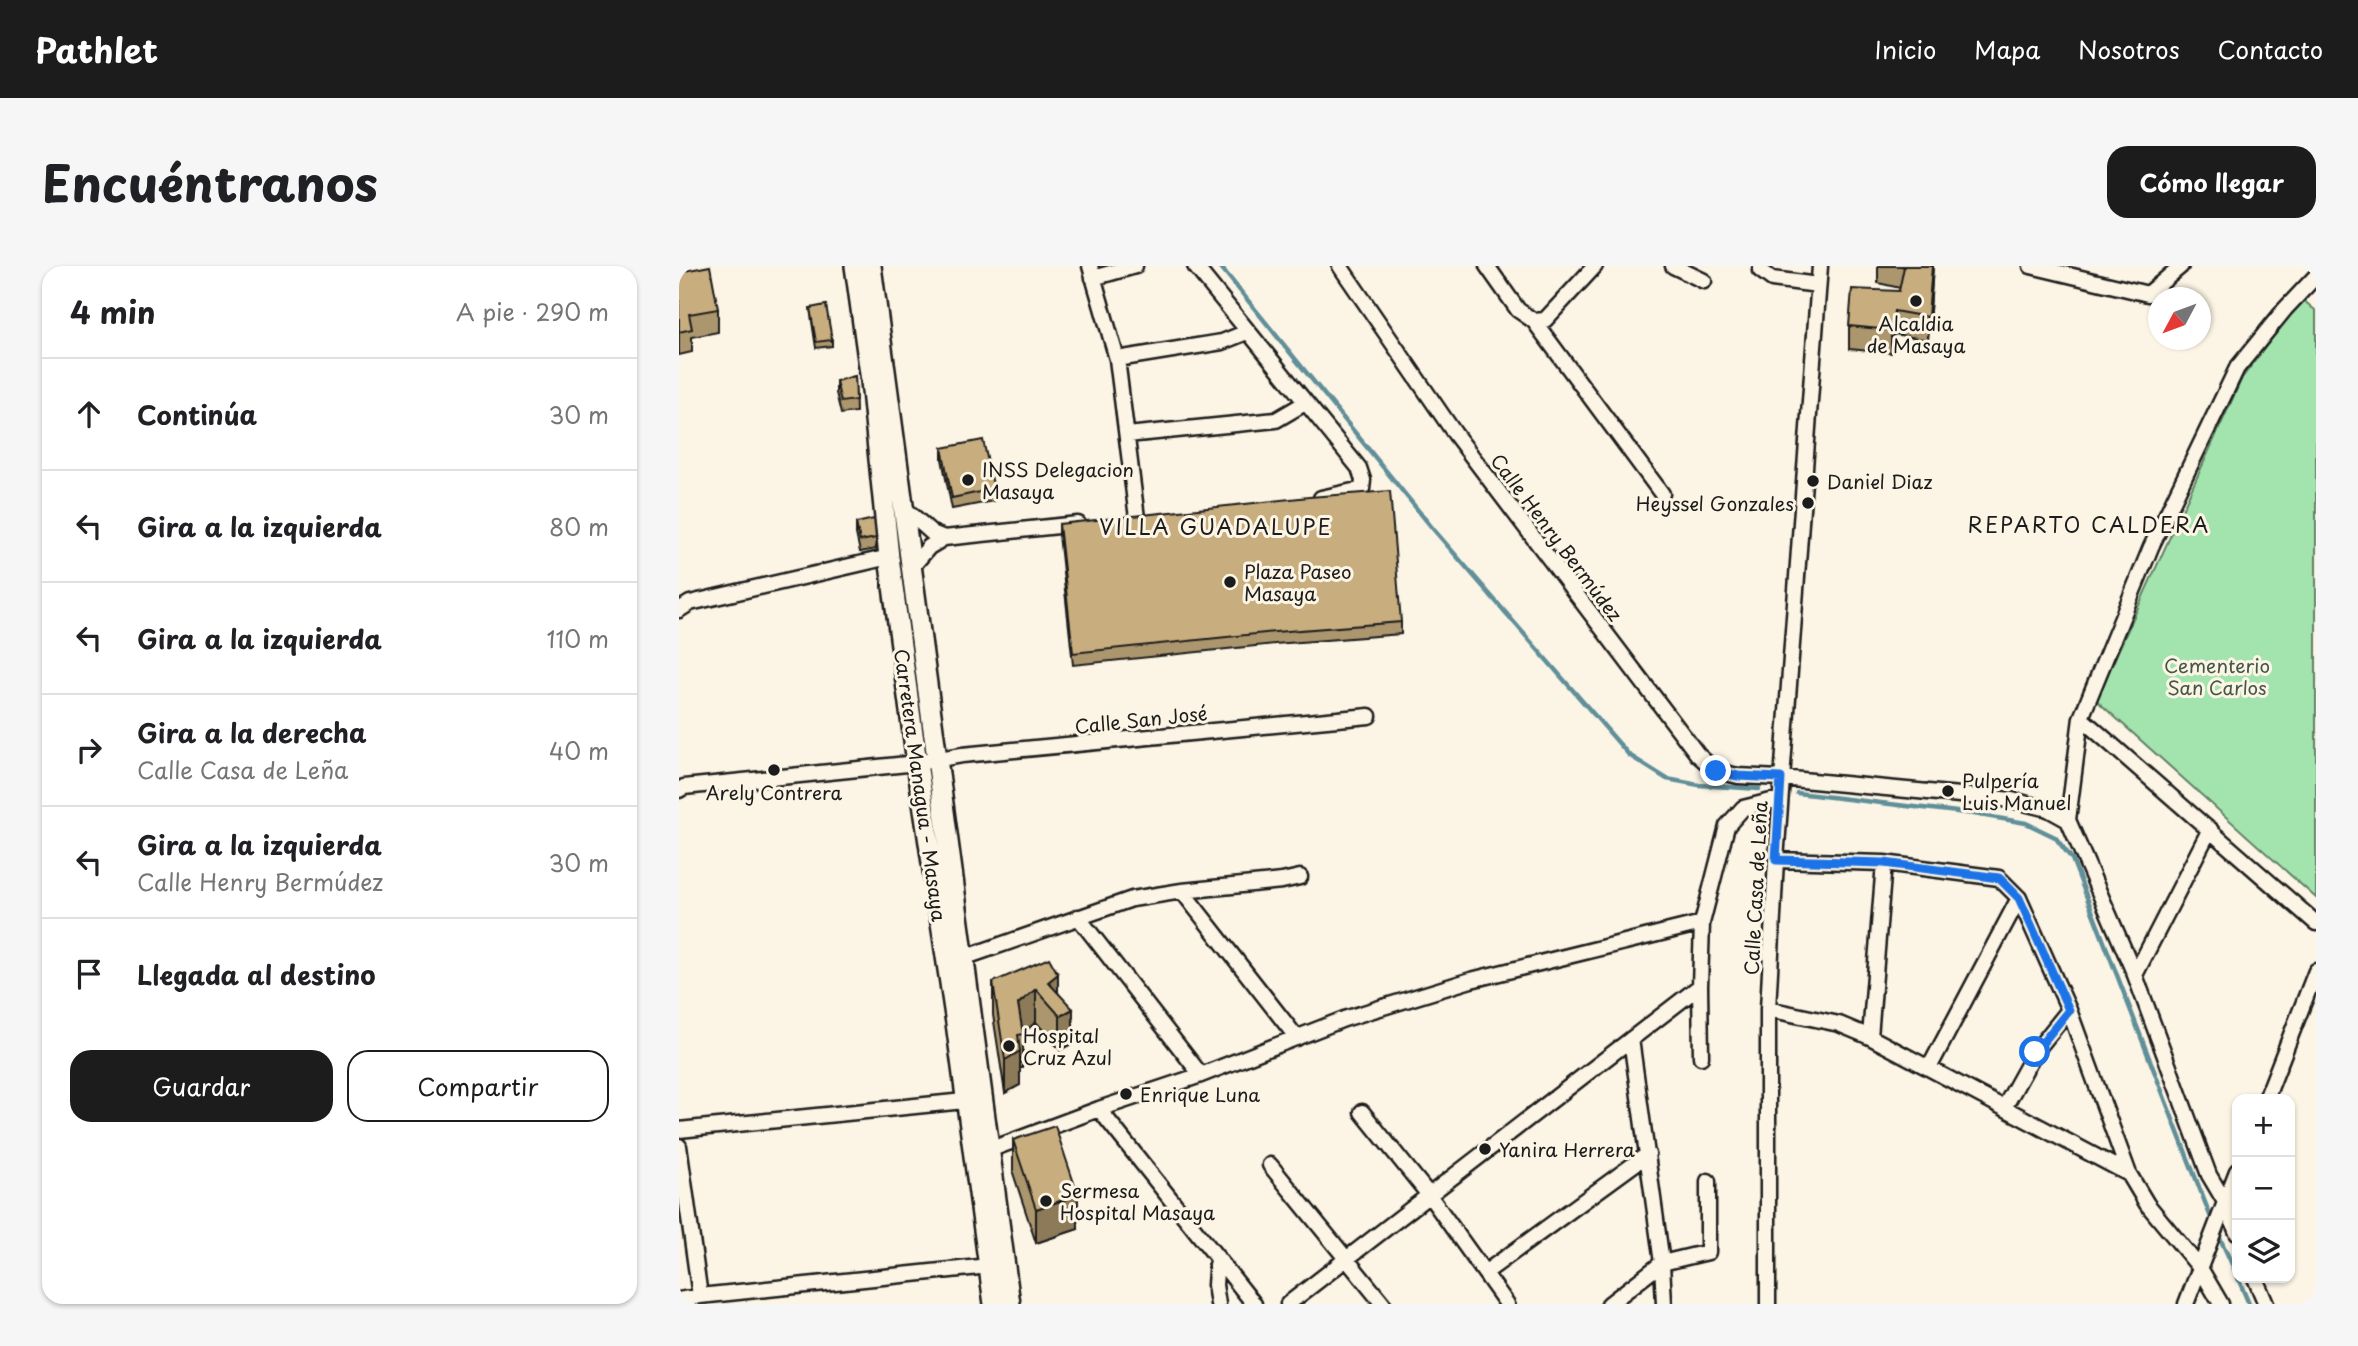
<!DOCTYPE html>
<html lang="es">
<head>
<meta charset="utf-8">
<style>
	:root { --surface:#fff; --page:#f6f6f6; --text:#202124; --muted:#757577; --line:#e0e0e0; --accent:#1c1c1c }
	body { margin:0; font-family:"Playpen Sans",sans-serif; background:var(--page); color:var(--text) }
	.controls { position:absolute; right:21px; bottom:21px; display:grid; overflow:hidden; border-radius:14px; box-shadow:0 2px 5px #0004 }
	.controls button { width:63px; height:63px; display:grid; place-items:center; padding:0; border:0; border-bottom:2px solid var(--line); background:var(--surface); color:var(--text); font:35px sans-serif }
	.compass { position:absolute; left:1469px; top:21px; width:63px; height:63px; border-radius:50%; background:var(--surface); box-shadow:0 2px 5px #0004; rotate:229deg }
	.stop { position:absolute; width:21px; height:21px; margin:-16px; border:5px solid #1a73e8; border-radius:50%; background:#fff }
	.stop.end { background:#1a73e8; border-color:#fff; box-shadow:0 2px 7px #0008 }
	.list { margin:0; padding:0; list-style:none }
	h2 { display:flex; justify-content:space-between; align-items:center; height:91px; margin:0; padding:0 28px; font-size:30px }
	h2 small { font-size:23px; font-weight:400; color:var(--muted) }
	.list li { display:grid; grid-template-columns:46px 1fr auto; gap:21px; align-items:center; box-sizing:border-box; height:112px; padding:0 28px; border-top:2px solid var(--line) }
	.list b { display:block; font-size:26px; white-space:nowrap }
	.list p { margin:0; font-size:23px; white-space:nowrap; color:var(--muted) }
	.list em { font-size:23px; font-style:normal; color:var(--muted) }
	.actions { display:flex; gap:14px; padding:21px 28px }
	.actions a { flex:1; padding:16px 0; border:2px solid var(--accent); border-radius:21px; text-align:center; font-size:24px; color:var(--accent) }
	.actions .main { background:var(--accent); color:#fff }
	.icon { flex:none; width:38px; height:38px; fill:none; stroke:currentColor; stroke-width:2; stroke-linecap:round; stroke-linejoin:round }
	.map { position:relative; flex:none; width:1637px; height:1038px; overflow:hidden; border-radius:21px }
	header { display:flex; align-items:center; gap:42px; box-sizing:border-box; height:98px; padding:0 35px; background:var(--accent); color:#fff }
	header strong { font-size:33px }
	nav { display:flex; gap:38px; margin-inline-start:auto; font-size:24px }
	.intro { display:flex; align-items:center; justify-content:space-between; box-sizing:border-box; height:168px; padding:0 42px }
	h1 { margin:0; font-size:49px }
	.button { padding:18px 32px; border-radius:21px; background:var(--accent); color:#fff; font-size:24px; font-weight:700 }
	main { display:flex; gap:42px; padding:0 42px }
	aside { flex:1; background:var(--surface); border-radius:21px; box-shadow:0 2px 5px #0004 }
	.map>svg:first-child { display:block }
</style>
</head>
<body>
<header>
<strong>Pathlet</strong>
<nav><a>Inicio</a><a>Mapa</a><a>Nosotros</a><a>Contacto</a></nav>
</header>
<div class="intro"><h1>Encuéntranos</h1><a class="button">Cómo llegar</a></div>
<main>
<aside>
<h2>4 min<small>A pie · 290 m</small></h2>
<ul class="list">
<li><svg class="icon" aria-label="ahead" viewBox="0 0 24 24"><path d="M12 20V5M6 11l6-6 6 6"/></svg><div><b>Continúa</b></div><em>30 m</em></li>
<li><svg class="icon" aria-label="left" viewBox="0 0 24 24"><path d="M17 20v-9H6M10 6l-5 5 5 5"/></svg><div><b>Gira a la izquierda</b></div><em>80 m</em></li>
<li><svg class="icon" aria-label="left" viewBox="0 0 24 24"><path d="M17 20v-9H6M10 6l-5 5 5 5"/></svg><div><b>Gira a la izquierda</b></div><em>110 m</em></li>
<li><svg class="icon" aria-label="right" viewBox="0 0 24 24"><path d="M7 20v-9h11M14 6l5 5-5 5"/></svg><div><b>Gira a la derecha</b><p>Calle Casa de Leña</p></div><em>40 m</em></li>
<li><svg class="icon" aria-label="left" viewBox="0 0 24 24"><path d="M17 20v-9H6M10 6l-5 5 5 5"/></svg><div><b>Gira a la izquierda</b><p>Calle Henry Bermúdez</p></div><em>30 m</em></li>
<li><svg class="icon" aria-label="arrive" viewBox="0 0 24 24"><path d="M6 21V4h12l-3 4 3 4H6"/></svg><div><b>Llegada al destino</b></div></li>
</ul>
<div class="actions"><a class="main">Guardar</a><a>Compartir</a></div>
</aside>
<div class="map">
<svg width="1637" height="1038" viewBox="0 0 1637 1038">
	<rect width="100%" height="100%" fill="#fcf5e5"/>
	<filter id="ink" filterUnits="userSpaceOnUse"><feTurbulence type="fractalNoise" baseFrequency=".0143" numOctaves="2"/><feDisplacementMap in="SourceGraphic" scale="14" xChannelSelector="R" yChannelSelector="G"/><feConvolveMatrix kernelMatrix="1 2 1 2 8 2 1 2 1" color-interpolation-filters="sRGB"/></filter>
	<g filter="url(#ink)">
		<path fill="#a3e4ae" stroke="#608065" stroke-width="2" d="M 1623,33 L 1637,45 L 1637,632 L 1417,434 L 1563,112 Z"/>
		<g fill="none" stroke-linecap="round" stroke-linejoin="round">
			<path stroke="#608f99" stroke-width="4.5" d="M 541,0 L 755,264 L 950,489 L 988,513 L 1020,519 L 1080,523
				M 1118,527 L 1295,548 L 1347,557 L 1376,571 L 1393,593 L 1534,957
				M 1539,968 L 1558,1009
				M 1559,1012 L 1570,1038"/>
			<g stroke="#1c1c1c" stroke-width="19">
				<path id="minor" d="M 411,0 L 438,93 L 458,252
					M 516,0 L 680,202 L 684,214 L 683,223 L 642,232
					M 661,0 L 776,168 L 1019,489 L 1037,505 L 1059,510 L 1102,512 L 1333,534 L 1369,543 L 1389,554 L 1456,709 L 1530,909 L 1546,936 L 1558,967
					M 808,0 L 839,44 L 855,55 L 866,54 L 916,0
					M 994,0 L 1025,15
					M 1082,0 L 1081,4 L 1093,13 L 1139,19
					M 1352,0 L 1469,28 L 1502,0
					M 414,12 L 456,0
					M 855,55 L 983,228
					M 438,93 L 543,76 L 568,66
					M 448,169 L 597,154 L 626,137
					M 224,241 L 253,267 L 265,272
					M 232,302 L 250,281 L 265,272 L 399,258
					M 0,344 L 11,337 L 210,291
					M 1402,452 L 1472,281 L 1558,102 L 1606,43 L 1637,10
					M 0,524 L 5,521 L 238,497 L 283,489 L 690,450
					M 1389,554 L 1402,452 L 1637,657
					M 1097,594 L 1205,597 L 1320,612 L 1340,632 L 1390,744 L 1450,908 L 1468,938 L 1521,1002 L 1542,1038
					M 503,625 L 618,772
					M 399,651 L 522,809
					M 284,692 L 453,633 L 503,625 L 603,615 L 621,611
					M 1456,709 L 1531,563
					M 1089,743 L 1160,758 L 1191,771 L 1450,908
					M 1191,771 L 1205,597
					M 952,773 L 983,997 L 985,1038
					M 1022,791 L 1021,720 L 1023,657 L 1048,560 L 1064,542 L 1100,533
					M 1250,802 L 1340,632
					M 1587,833 L 1637,705
					M 1325,842 L 1356,786 L 1390,744
					M 420,843 L 575,1038
					M 683,846 L 750,929 L 828,1038
					M 0,864 L 295,834
					M 0,880 L 21,1030
					M 310,884 L 420,843 L 522,809 L 665,753 L 792,714 L 1023,657
					M 591,899 L 704,1038
					M 538,991 L 536,1019 L 539,1038
					M 807,1006 L 969,888
					M 1576,1012 L 1587,1038
					M 0,1034 L 21,1030 L 310,1000
					M 609,1038 L 1021,720
					M 930,1038 L 983,997 L 1029,986 L 1029,915
					M 1089,1038 L 1089,743 L 1097,594 L 1141,0
					M 1507,1038 L 1558,905"/>
			</g>
			<g stroke="#1c1c1c" stroke-width="24">
				<path id="highway" d="M 176,0 L 192,115 L 210,291 L 238,497 L 277,757 L 315,1038
					M 192,0 L 331,1038"/>
			</g>
			<use href="#minor" stroke="#fcf5e5" stroke-width="14"/>
			<use href="#highway" stroke="#fcf5e5" stroke-width="19"/>
		</g>
		<path fill="#ac966d" stroke="#1c1c1c" stroke-width="2" d="M 1199,0 L 1254,0 L 1249,74 L 1215,68 L 1212,87 L 1170,83 L 1170,60 L 1220,25 L 1221,22 L 1199,17 Z
			M 0,6 L 39,43 L 39,66 L 13,71 L 13,86 L 0,89 Z
			M 131,42 L 153,74 L 153,80 L 137,82 Z
			M 176,110 L 177,146 L 162,148 L 157,127 L 157,115 Z
			M 263,182 L 315,223 L 315,235 L 273,243 L 263,193 Z
			M 177,257 L 197,272 L 197,283 L 181,286 L 177,268 Z
			M 380,258 L 722,356 L 722,368 L 596,378 L 394,399 L 380,269 Z
			M 314,716 L 379,726 L 394,777 L 381,784 L 357,756 L 344,767 L 344,802 L 341,802 L 341,819 L 326,827 L 314,749 Z
			M 334,874 L 399,963 L 357,977 L 334,907 Z"/>
		<path fill="#8c7a59" stroke="#1c1c1c" stroke-width="2" d="M 1253,0 L 1254,0 L 1249,74 L 1249,51 Z
			M 1215,45 L 1215,68 L 1212,87 L 1212,64 Z
			M 379,708 L 379,742 L 369,716 Z
			M 357,723 L 357,756 L 343,768 L 339,738 Z
			M 394,743 L 394,777 L 381,784 L 381,750 Z
			M 341,785 L 341,819 L 326,827 L 326,794 Z
			M 399,929 L 399,963 L 357,977 L 357,943 Z"/>
		<path fill="#c8ae7f" stroke="#1c1c1c" stroke-width="2" d="M 31,0 L 39,43 L 10,48 L 13,63 L 0,66 L 0,6 Z
			M 1222,0 L 1253,0 L 1249,51 L 1215,45 L 1212,64 L 1170,60 L 1173,23 L 1220,25 L 1225,1 Z
			M 147,39 L 153,74 L 137,76 L 131,42 Z
			M 176,110 L 177,134 L 162,136 L 157,115 Z
			M 304,174 L 315,223 L 273,232 L 263,182 Z
			M 711,225 L 722,356 L 596,366 L 394,387 L 380,258 L 630,231 Z
			M 195,253 L 197,272 L 181,275 L 177,257 Z
			M 370,692 L 379,708 L 369,716 L 394,743 L 381,750 L 357,723 L 339,738 L 344,768 L 339,769 L 341,785 L 326,794 L 314,716 Z
			M 376,860 L 399,929 L 357,943 L 334,874 Z"/>
	</g>
	<g fill="none" stroke-linecap="round" stroke-linejoin="round" filter="url(#ink)">
		<path stroke="#1a73e8" stroke-width="9" d="M 1037,505 L 1059,510 L 1102,512 L 1097,594 L 1205,597 L 1320,612 L 1340,632 L 1390,744 L 1356,786"/>
	</g>
	<g fill="#1c1c1c" stroke="#fcf5e5" stroke-width="2.5">
		<circle cx="1237" cy="35" r="7"/>
		<circle cx="289" cy="214" r="7"/>
		<circle cx="1134" cy="215" r="7"/>
		<circle cx="1129" cy="237" r="7"/>
		<circle cx="551" cy="316" r="7"/>
		<circle cx="95" cy="504" r="7"/>
		<circle cx="1269" cy="525" r="7"/>
		<circle cx="330" cy="780" r="7"/>
		<circle cx="447" cy="828" r="7"/>
		<circle cx="806" cy="883" r="7"/>
		<circle cx="367" cy="935" r="7"/>
	</g>
	<g text-anchor="middle" dominant-baseline="central" stroke-width="6" stroke-linejoin="round" paint-order="stroke">
		<g font-size="19" fill="#1c1c1c" stroke="#fcf5e5" text-anchor="start">
			<text x="1237" y="57" text-anchor="middle">Alcaldia<tspan x="1237" dy="22">de Masaya</tspan></text>
			<text x="303" y="203">INSS Delegacion<tspan x="303" dy="22">Masaya</tspan></text>
			<text x="1148" y="215">Daniel Diaz</text>
			<text x="1115" y="237" text-anchor="end">Heyssel Gonzales</text>
			<text x="565" y="305">Plaza Paseo<tspan x="565" dy="22">Masaya</tspan></text>
			<text x="1283" y="514">Pulpería<tspan x="1283" dy="22">Luis Manuel</tspan></text>
			<text x="95" y="526" text-anchor="middle">Arely Contrera</text>
			<text x="344" y="769">Hospital<tspan x="344" dy="22">Cruz Azul</tspan></text>
			<text x="461" y="828">Enrique Luna</text>
			<text x="820" y="883">Yanira Herrera</text>
			<text x="381" y="924">Sermesa<tspan x="381" dy="22">Hospital Masaya</tspan></text>
		</g>
		<g font-size="19" fill="#1c1c1c" stroke="#fcf5e5">
			<text transform="translate(878 271) rotate(53)">Calle Henry Bermúdez</text>
			<text transform="translate(462 453) rotate(-6)">Calle San José</text>
			<text transform="translate(242 519) rotate(82)">Carretera Managua - Masaya</text>
			<text transform="translate(1076 622) rotate(-87)">Calle Casa de Leña</text>
		</g>
		<g font-size="19" fill="#445848" stroke="#fcf5e5">
			<text x="1538" y="399">Cementerio<tspan x="1538" dy="22">San Carlos</tspan></text>
		</g>
		<g font-size="21" letter-spacing="2" fill="#1c1c1c" stroke="#fcf5e5">
			<text x="1410" y="258">REPARTO CALDERA</text>
			<text x="537" y="260">VILLA GUADALUPE</text>
		</g>
	</g>
</svg>
<div class="controls">
<button>+</button>
<button>−</button>
<button><svg class="icon" aria-label="layers" viewBox="0 0 24 24"><path d="M12 4l9 5-9 5-9-5zM3 14l9 5 9-5"/></svg></button>
</div>
<svg class="compass" viewBox="-18 -18 36 36"><path d="M0-13l5 13h-10z" fill="#e53935"/><path d="M0 13l5-13h-10z" fill="#757577"/></svg>
<div class="stop" style="left:1356px;top:786px"></div>
<div class="stop end" style="left:1037px;top:505px"></div>
</div>
</main>
</body>
</html>
